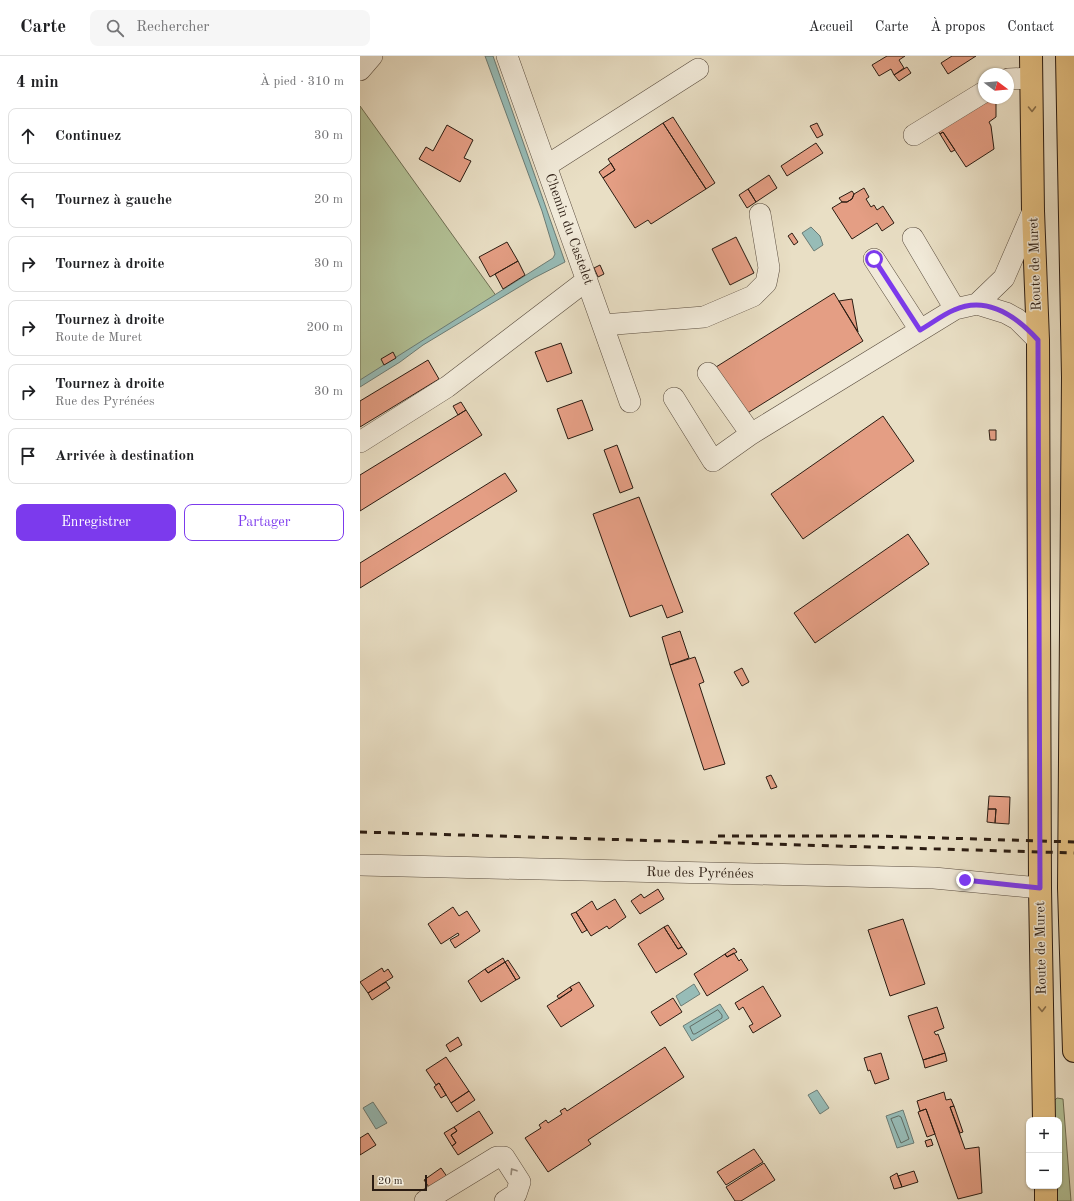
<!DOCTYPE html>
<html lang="fr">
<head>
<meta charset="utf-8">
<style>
	:root { --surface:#fff; --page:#f6f6f6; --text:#202124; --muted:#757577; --line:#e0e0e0; --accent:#7c3aed }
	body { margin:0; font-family:"Old Standard TT",serif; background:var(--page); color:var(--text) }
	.controls { position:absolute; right:12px; bottom:12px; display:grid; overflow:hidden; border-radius:8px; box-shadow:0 1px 3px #0004 }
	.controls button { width:36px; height:36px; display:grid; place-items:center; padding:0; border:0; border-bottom:1px solid var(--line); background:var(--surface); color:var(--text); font:20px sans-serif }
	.compass { position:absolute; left:618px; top:12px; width:36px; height:36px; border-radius:50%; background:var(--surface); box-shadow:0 1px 3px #0004; rotate:106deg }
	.scale { position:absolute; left:12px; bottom:10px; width:55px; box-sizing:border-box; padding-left:4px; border:2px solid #2b1c12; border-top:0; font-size:11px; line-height:14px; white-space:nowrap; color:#2b1c12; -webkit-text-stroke:3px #f1ead9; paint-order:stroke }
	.stop { position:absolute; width:12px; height:12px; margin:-9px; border:3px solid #7c3aed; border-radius:50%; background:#fff }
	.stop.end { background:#7c3aed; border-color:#fff; box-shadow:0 1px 4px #0008 }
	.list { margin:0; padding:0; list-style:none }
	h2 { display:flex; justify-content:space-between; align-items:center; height:52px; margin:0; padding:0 16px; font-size:17px }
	h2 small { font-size:13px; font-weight:400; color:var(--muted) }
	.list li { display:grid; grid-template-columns:26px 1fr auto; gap:12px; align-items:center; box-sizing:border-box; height:56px; margin:0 8px 8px; padding:0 8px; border:1px solid var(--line); border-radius:8px }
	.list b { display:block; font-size:15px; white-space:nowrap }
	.list p { margin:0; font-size:13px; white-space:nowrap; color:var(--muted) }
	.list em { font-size:13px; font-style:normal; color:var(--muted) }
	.actions { display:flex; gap:8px; padding:12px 16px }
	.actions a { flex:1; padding:9px 0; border:1px solid var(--accent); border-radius:8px; text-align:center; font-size:14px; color:var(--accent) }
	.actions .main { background:var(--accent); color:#fff }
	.icon { flex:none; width:22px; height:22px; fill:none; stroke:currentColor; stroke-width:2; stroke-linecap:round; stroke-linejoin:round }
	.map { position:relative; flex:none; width:714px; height:1145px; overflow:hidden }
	header { display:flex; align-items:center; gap:24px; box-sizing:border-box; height:56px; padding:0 20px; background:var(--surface); border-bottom:1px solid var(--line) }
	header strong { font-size:19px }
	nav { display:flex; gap:22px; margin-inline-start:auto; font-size:14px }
	.search { width:280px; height:36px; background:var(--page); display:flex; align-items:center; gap:10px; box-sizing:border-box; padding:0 14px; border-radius:8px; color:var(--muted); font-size:15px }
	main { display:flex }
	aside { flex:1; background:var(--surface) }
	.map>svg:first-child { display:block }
</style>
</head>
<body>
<header>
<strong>Carte</strong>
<div class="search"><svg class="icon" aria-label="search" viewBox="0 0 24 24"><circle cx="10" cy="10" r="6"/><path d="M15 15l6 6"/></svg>Rechercher</div>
<nav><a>Accueil</a><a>Carte</a><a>À propos</a><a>Contact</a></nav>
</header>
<main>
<aside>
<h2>4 min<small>À pied · 310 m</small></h2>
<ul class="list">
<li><svg class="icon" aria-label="ahead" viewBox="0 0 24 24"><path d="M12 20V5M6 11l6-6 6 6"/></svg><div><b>Continuez</b></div><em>30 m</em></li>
<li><svg class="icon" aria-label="left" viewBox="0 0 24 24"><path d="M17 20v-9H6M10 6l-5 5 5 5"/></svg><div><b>Tournez à gauche</b></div><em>20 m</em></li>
<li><svg class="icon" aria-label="right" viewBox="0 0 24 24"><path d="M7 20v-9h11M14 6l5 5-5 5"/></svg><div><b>Tournez à droite</b></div><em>30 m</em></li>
<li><svg class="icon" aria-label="right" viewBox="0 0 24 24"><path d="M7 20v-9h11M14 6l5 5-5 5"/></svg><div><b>Tournez à droite</b><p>Route de Muret</p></div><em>200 m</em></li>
<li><svg class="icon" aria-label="right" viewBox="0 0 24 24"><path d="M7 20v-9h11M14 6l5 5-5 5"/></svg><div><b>Tournez à droite</b><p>Rue des Pyrénées</p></div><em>30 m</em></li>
<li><svg class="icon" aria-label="arrive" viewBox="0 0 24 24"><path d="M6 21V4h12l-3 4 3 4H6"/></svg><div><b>Arrivée à destination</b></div></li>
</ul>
<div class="actions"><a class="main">Enregistrer</a><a>Partager</a></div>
</aside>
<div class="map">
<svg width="714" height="1145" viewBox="0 0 714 1145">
	<rect width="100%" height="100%" fill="#e9dfc5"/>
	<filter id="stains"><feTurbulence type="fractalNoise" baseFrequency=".005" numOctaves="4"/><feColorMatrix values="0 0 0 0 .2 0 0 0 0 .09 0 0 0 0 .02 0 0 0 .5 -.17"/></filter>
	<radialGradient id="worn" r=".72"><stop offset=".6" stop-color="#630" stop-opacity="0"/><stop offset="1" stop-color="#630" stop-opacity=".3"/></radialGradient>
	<path fill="#b3c297" stroke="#6f6f54" d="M 0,50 L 137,241 L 0,327 Z
		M 697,1042 L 703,1043 L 711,1145 L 694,1145 L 694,1130 L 699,1130 L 699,1064 L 694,1064 L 694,1045 Z"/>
	<path fill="#97bcb7" stroke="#6c7c75" d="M 125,0 L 133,0 L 205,206 L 174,222 L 63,289 L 40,306 L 0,331 L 0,324 L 193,202 L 195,198 L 182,155 Z
		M 451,171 L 460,180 L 463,189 L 454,195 L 442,177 Z
		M 334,928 L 340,938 L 321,950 L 316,940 Z
		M 360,948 L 369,962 L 332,985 L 323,970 Z
		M 457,1034 L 469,1052 L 460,1058 L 448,1039 Z
		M 13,1046 L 27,1067 L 16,1073 L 3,1052 Z
		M 543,1054 L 554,1087 L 537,1092 L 526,1060 Z"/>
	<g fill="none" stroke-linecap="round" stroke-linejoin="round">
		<path stroke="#616c64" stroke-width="1" d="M 358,954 L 362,959 L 362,962 L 335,978 L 333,978 L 330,971 Z
			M 539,1060 L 541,1061 L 549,1083 L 541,1087 L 531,1063 Z"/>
	</g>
	<path fill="#e49e84" stroke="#2b1c12" d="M 527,0 L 545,0 L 539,4 L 544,12 L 534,19 L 531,13 L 519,20 L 512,9 Z
		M 592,0 L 616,0 L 588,18 L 581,7 Z
		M 547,11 L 551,17 L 539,25 L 534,19 Z
		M 630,42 L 633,42 L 636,47 L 636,61 L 629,66 L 631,70 L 634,93 L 606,111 L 583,76 L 580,78 L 578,75 Z
		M 313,61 L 355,127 L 346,133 L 303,67 Z
		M 303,67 L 346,133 L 291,168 L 288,164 L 275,172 L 243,122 L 255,114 L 248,103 Z
		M 457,67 L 463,79 L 457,82 L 450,70 Z
		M 87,69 L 113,84 L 104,102 L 111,105 L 100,126 L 59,103 L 66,91 L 73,95 Z
		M 583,76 L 595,94 L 591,96 L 580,78 Z
		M 456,87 L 463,97 L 427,120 L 421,110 Z
		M 251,107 L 255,114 L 243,122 L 239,116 Z
		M 409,119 L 417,132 L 396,146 L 388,133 Z
		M 504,132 L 509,141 L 506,143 L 511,151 L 514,149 L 517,154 L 523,150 L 534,167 L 522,175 L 517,167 L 492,183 L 472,152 L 482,146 L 487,146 L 492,143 L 494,138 Z
		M 388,133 L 396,146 L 387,152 L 379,139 Z
		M 492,135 L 494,138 L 492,143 L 487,146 L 482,146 L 479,142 Z
		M 432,177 L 438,186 L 434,189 L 428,180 Z
		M 376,181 L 394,217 L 370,229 L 352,193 Z
		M 147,186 L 158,205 L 130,221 L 119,201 Z
		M 158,205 L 165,219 L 143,233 L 135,218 Z
		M 240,209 L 244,218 L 238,221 L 234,212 Z
		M 474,237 L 503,285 L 386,358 L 356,311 Z
		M 492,243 L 498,276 L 479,245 Z
		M 201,287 L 212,317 L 187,326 L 175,296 Z
		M 33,296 L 36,302 L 24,309 L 21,303 Z
		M 68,304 L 79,323 L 0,371 L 0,345 Z
		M 222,344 L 233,374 L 208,383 L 197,353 Z
		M 101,346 L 106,354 L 98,359 L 93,350 Z
		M 106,354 L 122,379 L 0,455 L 0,419 Z
		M 523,360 L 554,405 L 443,483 L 411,438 Z
		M 629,374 L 636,374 L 636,384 L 630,384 Z
		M 257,389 L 273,432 L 260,437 L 244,394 Z
		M 145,417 L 157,435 L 0,532 L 0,507 Z
		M 279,441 L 323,556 L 307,562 L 302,549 L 270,561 L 233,458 Z
		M 548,478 L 569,508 L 455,587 L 434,557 Z
		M 320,575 L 329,602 L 310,609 L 302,581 Z
		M 335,601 L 344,626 L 339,628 L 365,708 L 344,714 L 310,609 Z
		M 382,612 L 389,626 L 382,630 L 374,616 Z
		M 411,719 L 417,731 L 411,733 L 406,721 Z
		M 629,740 L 650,741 L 649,768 L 635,767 L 636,753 L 628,753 Z
		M 628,753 L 636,753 L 635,767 L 627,766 Z
		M 298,833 L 304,843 L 280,858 L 271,845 L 281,838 L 284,842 Z
		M 255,843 L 266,861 L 249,873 L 247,870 L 231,880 L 216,856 L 232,845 L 237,854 Z
		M 93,851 L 99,860 L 107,855 L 120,875 L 95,892 L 90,884 L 99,879 L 98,877 L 81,888 L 68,868 Z
		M 216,856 L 227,874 L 222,877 L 211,858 Z
		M 543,863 L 565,928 L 530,940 L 508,874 Z
		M 308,869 L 322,891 L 318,893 L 304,871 Z
		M 304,871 L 318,893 L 322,891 L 327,898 L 296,917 L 278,888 Z
		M 374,892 L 377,896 L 367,901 L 365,898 Z
		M 374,897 L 379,905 L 381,903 L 388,914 L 347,940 L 334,918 L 365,898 L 367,901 Z
		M 143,902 L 145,906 L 128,917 L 125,913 Z
		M 148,904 L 160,922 L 156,924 L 145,906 Z
		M 145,906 L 156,924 L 121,946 L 108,925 L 125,913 L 128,917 Z
		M 22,912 L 24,916 L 28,913 L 33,921 L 8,937 L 0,926 Z
		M 26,926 L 30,932 L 12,944 L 8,937 Z
		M 219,926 L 234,950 L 201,971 L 187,950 L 212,934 L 210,931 Z
		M 403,930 L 421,960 L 393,977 L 389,970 L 393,968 L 383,951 L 379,954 L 375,947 Z
		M 210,931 L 212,934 L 199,943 L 197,940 Z
		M 313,942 L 322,956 L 300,970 L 291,956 Z
		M 577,951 L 584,972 L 574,976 L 576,979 L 578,978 L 585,997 L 563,1004 L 548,960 Z
		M 98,981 L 102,989 L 90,996 L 86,989 Z
		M 305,991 L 324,1021 L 228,1084 L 231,1088 L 188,1116 L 165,1082 L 181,1072 L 179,1069 L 186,1064 L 188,1067 L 202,1058 L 200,1055 L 205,1052 L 207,1055 Z
		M 521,997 L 529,1023 L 515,1028 L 510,1014 L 508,1015 L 504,1002 Z
		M 585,997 L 587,1005 L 565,1012 L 563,1004 Z
		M 86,1001 L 109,1035 L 91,1047 L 79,1027 L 76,1029 L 66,1014 Z
		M 79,1027 L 86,1039 L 81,1042 L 74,1031 Z
		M 109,1035 L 115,1044 L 97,1056 L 91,1047 Z
		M 584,1036 L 586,1044 L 591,1043 L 594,1050 L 590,1051 L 605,1093 L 619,1091 L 622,1137 L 598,1143 L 566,1053 L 560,1055 L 557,1045 Z
		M 594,1050 L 603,1076 L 600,1077 L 590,1051 Z
		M 566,1053 L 575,1078 L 567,1081 L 558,1056 Z
		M 119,1055 L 133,1077 L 98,1099 L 92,1090 L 96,1087 L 91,1079 L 97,1075 L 94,1071 Z
		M 94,1071 L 97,1075 L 91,1079 L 96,1087 L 92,1090 L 84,1077 Z
		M 8,1077 L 16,1089 L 0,1099 L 0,1082 Z
		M 571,1083 L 573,1089 L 567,1091 L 565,1085 Z
		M 394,1093 L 403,1106 L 366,1129 L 357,1116 Z
		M 404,1107 L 415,1124 L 381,1145 L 375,1145 L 366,1131 Z
		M 81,1112 L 88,1122 L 71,1134 L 64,1124 Z
		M 554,1115 L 558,1126 L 542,1131 L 538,1120 Z
		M 537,1117 L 542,1131 L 534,1133 L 530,1121 Z"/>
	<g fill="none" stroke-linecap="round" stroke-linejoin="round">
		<g stroke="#5a4d3f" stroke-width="22">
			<path id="minor" d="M 147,0 L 270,346
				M 0,14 L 12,0
				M 648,23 L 671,22
				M 554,79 L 624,36
				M 186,110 L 338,13
				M 553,182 L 595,253
				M 514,203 L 560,274
				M 617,248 L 644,222 L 673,155
				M 243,269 L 344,261 L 393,240 L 406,227 L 409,212 L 400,158
				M 348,317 L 391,378
				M 314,342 L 353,405 L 391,378 L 595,253 L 617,248 L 646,257 L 657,263 L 678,284
				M 0,386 L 87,331 L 227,224
				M 0,809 L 574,822 L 680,832
				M 65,1145 L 137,1101 L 144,1101 L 160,1126 L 156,1138 L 145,1145"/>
		</g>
		<g stroke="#2b1c12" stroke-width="24">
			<path id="major" d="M 671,0 L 673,155 L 678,284 L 680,832 L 684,1064
				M 707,0 L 713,321 L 709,832 L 714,995
				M 686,1130 L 686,1145"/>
		</g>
		<use href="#minor" stroke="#f1ead9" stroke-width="21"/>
		<use href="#major" stroke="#e4c082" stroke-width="22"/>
		<path stroke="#2b1c12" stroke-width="3" stroke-dasharray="7 7" stroke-linecap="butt" d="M 0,776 L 714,797
			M 358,780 L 518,780 L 714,786"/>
	</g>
	<defs><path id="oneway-chevron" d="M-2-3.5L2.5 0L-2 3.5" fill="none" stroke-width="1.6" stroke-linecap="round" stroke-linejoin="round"/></defs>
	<g stroke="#886e4a">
		<use href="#oneway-chevron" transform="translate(672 53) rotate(89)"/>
		<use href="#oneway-chevron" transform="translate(682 953) rotate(89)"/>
	</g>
	<use stroke="#988d7f" href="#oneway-chevron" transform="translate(153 1115) rotate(-122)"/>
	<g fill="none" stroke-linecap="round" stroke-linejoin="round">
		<path stroke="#7c3aed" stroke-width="5" d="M 514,203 L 560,274 C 571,268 582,259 594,254 C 627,239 657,261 678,284 L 680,832 L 605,824"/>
	</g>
	<g text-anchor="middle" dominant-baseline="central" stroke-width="3" stroke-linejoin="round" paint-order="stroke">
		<g font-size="14" fill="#2b1c12" stroke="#f1ead9">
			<text transform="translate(209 173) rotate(70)">Chemin du Castelet</text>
			<text transform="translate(675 208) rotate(-92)">Route de Muret</text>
			<text transform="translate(340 817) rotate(1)">Rue des Pyrénées</text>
			<text transform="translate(681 892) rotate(-91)">Route de Muret</text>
		</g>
	</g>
	<rect width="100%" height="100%" filter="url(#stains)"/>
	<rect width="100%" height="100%" fill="url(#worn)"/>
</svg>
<div class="controls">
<button>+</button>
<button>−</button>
</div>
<svg class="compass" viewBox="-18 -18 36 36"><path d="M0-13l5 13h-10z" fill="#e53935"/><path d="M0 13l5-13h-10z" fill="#757577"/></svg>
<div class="scale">20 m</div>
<div class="stop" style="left:514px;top:203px"></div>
<div class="stop end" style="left:605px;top:824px"></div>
</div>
</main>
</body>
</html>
